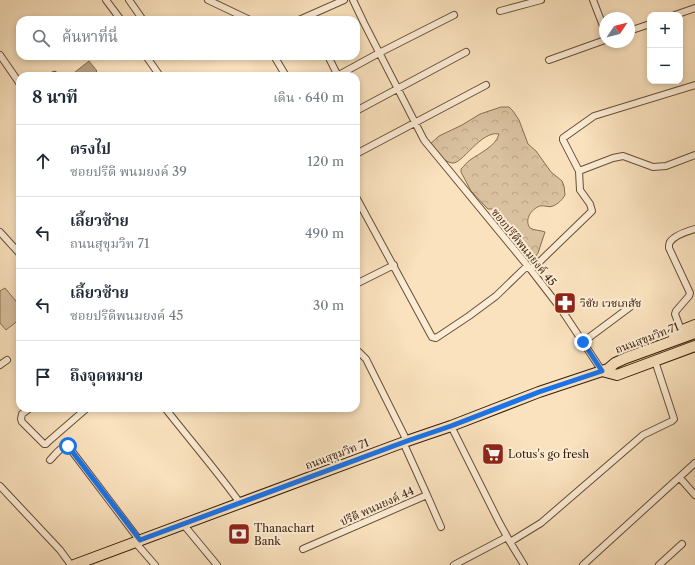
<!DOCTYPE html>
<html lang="th">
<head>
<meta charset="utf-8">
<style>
	:root { --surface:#fff; --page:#f2f2f3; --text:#1f2937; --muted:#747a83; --line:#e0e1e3 }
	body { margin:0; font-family:"Libre Caslon Text","Noto Serif Thai",serif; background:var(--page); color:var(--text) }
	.controls { position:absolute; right:12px; top:12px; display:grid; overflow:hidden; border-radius:8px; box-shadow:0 2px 6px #0003 }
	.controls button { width:36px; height:36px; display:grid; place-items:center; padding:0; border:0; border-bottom:1px solid var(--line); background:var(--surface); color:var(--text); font:20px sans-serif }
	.compass { position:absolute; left:599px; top:12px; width:36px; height:36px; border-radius:50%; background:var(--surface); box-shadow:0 2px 6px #0003; rotate:55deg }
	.stop { position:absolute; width:12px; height:12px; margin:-9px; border:3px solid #1a73e8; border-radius:50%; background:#fff }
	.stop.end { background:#1a73e8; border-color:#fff; box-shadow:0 1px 4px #0008 }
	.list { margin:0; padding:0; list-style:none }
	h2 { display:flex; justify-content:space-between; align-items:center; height:52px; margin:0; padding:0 16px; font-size:17px }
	h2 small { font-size:13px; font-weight:400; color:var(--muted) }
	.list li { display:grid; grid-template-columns:26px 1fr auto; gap:12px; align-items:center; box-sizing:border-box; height:72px; padding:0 16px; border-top:1px solid var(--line) }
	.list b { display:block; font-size:15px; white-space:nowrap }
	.list p { margin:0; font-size:13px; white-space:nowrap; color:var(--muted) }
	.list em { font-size:13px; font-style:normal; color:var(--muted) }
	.icon { flex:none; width:22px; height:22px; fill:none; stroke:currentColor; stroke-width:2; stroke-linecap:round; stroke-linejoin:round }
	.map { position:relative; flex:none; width:695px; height:565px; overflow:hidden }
	.search { position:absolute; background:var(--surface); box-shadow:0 2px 6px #0003; left:16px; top:16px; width:344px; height:44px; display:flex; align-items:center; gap:10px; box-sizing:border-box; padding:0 14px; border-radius:12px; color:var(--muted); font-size:15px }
	.panel { position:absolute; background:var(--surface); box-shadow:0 2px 6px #0003; left:16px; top:72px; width:344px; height:340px; border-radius:12px }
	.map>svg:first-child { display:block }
</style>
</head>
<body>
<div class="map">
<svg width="695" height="565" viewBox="0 0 695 565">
	<defs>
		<pattern id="forest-crowns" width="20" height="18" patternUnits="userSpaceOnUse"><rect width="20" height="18" fill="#d9c09f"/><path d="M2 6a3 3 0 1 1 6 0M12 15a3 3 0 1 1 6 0" fill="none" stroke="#bba487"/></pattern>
		<pattern id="water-ripples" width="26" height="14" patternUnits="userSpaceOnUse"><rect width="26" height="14" fill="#b89f7f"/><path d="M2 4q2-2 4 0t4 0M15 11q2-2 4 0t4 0" fill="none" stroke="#968166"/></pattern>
	</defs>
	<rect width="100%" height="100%" fill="#fae2be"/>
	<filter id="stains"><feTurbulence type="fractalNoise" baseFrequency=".005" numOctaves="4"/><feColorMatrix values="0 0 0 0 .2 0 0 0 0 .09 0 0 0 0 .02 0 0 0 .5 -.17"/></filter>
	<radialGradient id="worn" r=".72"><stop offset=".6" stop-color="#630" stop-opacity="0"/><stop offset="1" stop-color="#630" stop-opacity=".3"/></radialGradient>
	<path fill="url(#forest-crowns)" stroke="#886e52" d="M 501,107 L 509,107 L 513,111 L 519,120 L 528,144 L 536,151 L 551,172 L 562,181 L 564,186 L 565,195 C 563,199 558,204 553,206 C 549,208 545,205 540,206 C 531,209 524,220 530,228 C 535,231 541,230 545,232 L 538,253 L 536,256 L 532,259 C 526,255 520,251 520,242 C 520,238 521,236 520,232 L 512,233 L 505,229 L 499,219 L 500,211 L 496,209 L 488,209 L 486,207 L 471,191 L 461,172 L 461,169 C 464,166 467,162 470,160 C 480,153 496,146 499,134 C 481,130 462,165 452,163 C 444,162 434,151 429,145 L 439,136 L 462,125 L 480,114 Z"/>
	<path fill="#d9c09f" stroke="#886e52" d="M 5,288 L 20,306 L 20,319 L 6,330 L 0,323 L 0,291 Z"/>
	<path fill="url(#water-ripples)" stroke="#846b4f" d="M 89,61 L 97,71 L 92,76 L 70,76 Z"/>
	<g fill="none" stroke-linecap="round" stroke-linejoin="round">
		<g stroke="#684e34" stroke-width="8">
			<path id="minor" d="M 106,0 L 121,20
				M 129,0 L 143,20
				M 208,0 L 250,20
				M 353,0 L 364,23 L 424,140 L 531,270 L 561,309 L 602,371
				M 593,0 L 605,31
				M 500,11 L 541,0
				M 675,15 L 695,8
				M 299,20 L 344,0
				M 629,31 L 650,24
				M 0,55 L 20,84
				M 146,56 L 160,76
				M 274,56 L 286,76
				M 328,56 L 338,76
				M 549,60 L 605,40
				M 52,76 L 54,75
				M 337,76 L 379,53 L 454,15
				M 356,111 L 466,52
				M 356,154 L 486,85
				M 579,171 L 613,158 L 623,156 L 653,167 L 666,166 L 695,155
				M 356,197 L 432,337 L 436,338 L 469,316 L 496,296 L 527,266
				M 0,232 L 20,254
				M 531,270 L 592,211 L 590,204 L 580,190 L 579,171 L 563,140 L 563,138 L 594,116 L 695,85
				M 356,284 L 394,265
				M 681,330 L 675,314 L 676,311 L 689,296 L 690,293 L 669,248 C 669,247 669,243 670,242 C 674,236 688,231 695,229
				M 583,342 L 630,307
				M 356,352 L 359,352 L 366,359 L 407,441
				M 0,365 L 7,360
				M 30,408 L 22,414 L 21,419 L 22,422 L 44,444 L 46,444 L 49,441 L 87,408
				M 165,408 C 190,440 217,471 240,503
				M 451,426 L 499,522 L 510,542 L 524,565
				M 50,460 C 55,455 61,446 68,446 L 140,541
				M 680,478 L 695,495
				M 0,486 L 60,550 L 71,565
				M 427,495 L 441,527
				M 183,524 L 217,565
				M 135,542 L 155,565
				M 510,542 L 541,523 L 643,435 L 672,421 L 674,419 L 655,361
				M 303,549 L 427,495 L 403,442
				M 454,565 L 507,537
				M 583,565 L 695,463
				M 659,565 L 682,544"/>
		</g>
		<g stroke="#371c06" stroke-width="12">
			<path id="primary" d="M 673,334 L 695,325
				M 602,371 L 617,375 L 695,346
				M 74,565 L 407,441 L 451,426 L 539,392 L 608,369 L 615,363 L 626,358 L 695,333"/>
		</g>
		<use href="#minor" stroke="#fcecd5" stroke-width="6"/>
		<use href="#primary" stroke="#fae2be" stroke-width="10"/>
	</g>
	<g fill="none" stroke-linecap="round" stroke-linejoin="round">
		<path stroke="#1a73e8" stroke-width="5" d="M 68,446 L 140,540 L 407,441 L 451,426 L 539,392 L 602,371 L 583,342"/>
	</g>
	<defs>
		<g id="pharmacy-square" transform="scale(1.15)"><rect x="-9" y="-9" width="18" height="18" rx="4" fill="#8f2418" stroke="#fcecd5"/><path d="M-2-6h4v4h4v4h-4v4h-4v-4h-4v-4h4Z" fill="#fff"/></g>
		<g id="supermarket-square" transform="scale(1.15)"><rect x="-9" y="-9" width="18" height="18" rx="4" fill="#8f2418" stroke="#fcecd5"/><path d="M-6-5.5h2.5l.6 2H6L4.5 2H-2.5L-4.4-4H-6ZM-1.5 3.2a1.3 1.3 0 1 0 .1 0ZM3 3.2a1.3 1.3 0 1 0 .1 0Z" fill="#fff"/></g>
		<g id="bank-square" transform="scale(1.15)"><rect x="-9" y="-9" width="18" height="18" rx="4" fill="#8f2418" stroke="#fcecd5"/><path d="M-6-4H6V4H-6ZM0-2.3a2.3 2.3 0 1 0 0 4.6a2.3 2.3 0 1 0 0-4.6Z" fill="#fff"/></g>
	</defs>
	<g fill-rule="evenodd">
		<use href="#pharmacy-square" x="565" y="303"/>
		<use href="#supermarket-square" x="493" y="454"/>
		<use href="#bank-square" x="239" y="534"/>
	</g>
	<g text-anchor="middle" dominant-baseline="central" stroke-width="4" stroke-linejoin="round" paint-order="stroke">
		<g font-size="11" fill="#371c06" stroke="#fcecd5">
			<text transform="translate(524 247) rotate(51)">ซอยปรีดีพนมยงค์ 45</text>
			<text transform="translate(647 338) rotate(-21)">ถนนสุขุมวิท 71</text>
			<text transform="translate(337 454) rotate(-21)">ถนนสุขุมวิท 71</text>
			<text transform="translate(377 506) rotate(-24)">ปรีดี พนมยงค์ 44</text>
		</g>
		<g font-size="11" fill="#371c06" stroke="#fcecd5" text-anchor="start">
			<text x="580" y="303">วิชัย เวชเภสัช</text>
			<text x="508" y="454">Lotus's go fresh</text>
			<text x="254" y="528">Thanachart<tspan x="254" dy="13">Bank</tspan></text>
		</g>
	</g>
	<rect width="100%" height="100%" filter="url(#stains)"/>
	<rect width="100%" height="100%" fill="url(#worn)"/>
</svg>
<div class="controls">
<button>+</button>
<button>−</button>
</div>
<svg class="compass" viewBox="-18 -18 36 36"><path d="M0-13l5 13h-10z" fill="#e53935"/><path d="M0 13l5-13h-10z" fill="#747a83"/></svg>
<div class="stop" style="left:68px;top:446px"></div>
<div class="stop end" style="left:583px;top:342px"></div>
<div class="search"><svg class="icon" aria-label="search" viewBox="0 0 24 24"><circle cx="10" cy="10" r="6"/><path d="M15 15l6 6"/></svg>ค้นหาที่นี่</div>
<section class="panel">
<h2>8 นาที<small>เดิน · 640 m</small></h2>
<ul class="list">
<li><svg class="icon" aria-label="ahead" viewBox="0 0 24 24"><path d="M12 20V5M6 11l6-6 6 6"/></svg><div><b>ตรงไป</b><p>ซอยปรีดี พนมยงค์ 39</p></div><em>120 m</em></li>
<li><svg class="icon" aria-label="left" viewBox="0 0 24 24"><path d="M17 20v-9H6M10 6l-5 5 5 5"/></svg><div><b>เลี้ยวซ้าย</b><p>ถนนสุขุมวิท 71</p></div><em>490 m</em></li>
<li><svg class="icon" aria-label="left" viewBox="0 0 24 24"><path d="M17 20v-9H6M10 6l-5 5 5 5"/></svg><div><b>เลี้ยวซ้าย</b><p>ซอยปรีดีพนมยงค์ 45</p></div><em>30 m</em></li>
<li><svg class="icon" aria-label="arrive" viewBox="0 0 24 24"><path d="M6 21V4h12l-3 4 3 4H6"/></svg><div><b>ถึงจุดหมาย</b></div></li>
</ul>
</section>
</div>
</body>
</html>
